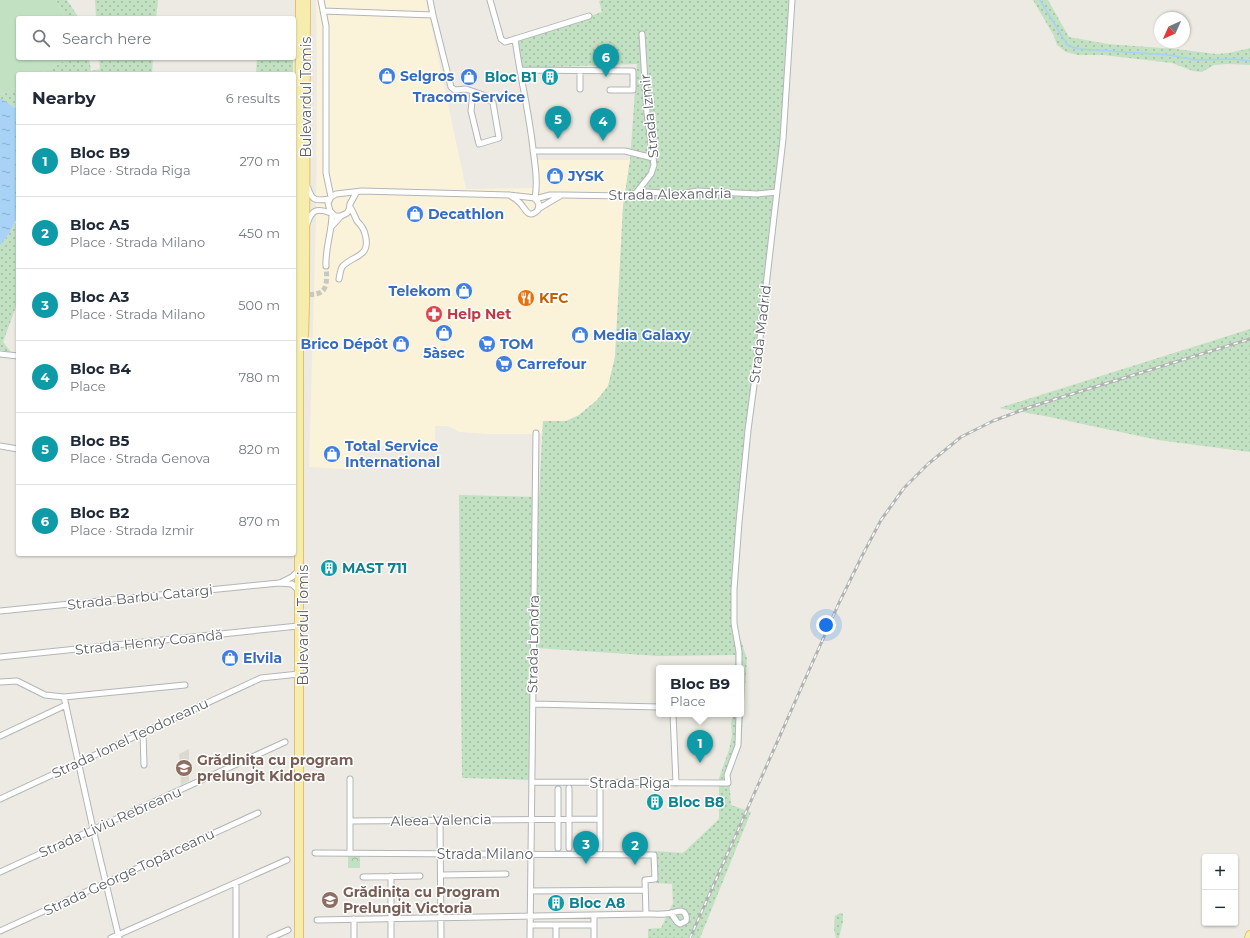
<!DOCTYPE html>
<html lang="en">
<head>
<meta charset="utf-8">
<style>
	:root { --surface:#fff; --page:#f6f6f7; --text:#1f2937; --muted:#747a83; --line:#e0e1e3; --accent:#b45309 }
	body { margin:0; font-family:Montserrat,sans-serif; background:var(--page); color:var(--text) }
	.controls { position:absolute; right:12px; bottom:12px; display:grid; overflow:hidden; border-radius:4px; box-shadow:0 1px 3px #0004 }
	.controls button { width:36px; height:36px; display:grid; place-items:center; padding:0; border:0; border-bottom:1px solid var(--line); background:var(--surface); color:var(--text); font:20px sans-serif }
	.compass { position:absolute; left:1154px; top:12px; width:36px; height:36px; border-radius:50%; background:var(--surface); box-shadow:0 1px 3px #0004; rotate:225deg }
	.you { position:absolute; left:826px; top:625px; width:14px; height:14px; margin:-10px; border:3px solid #fff; border-radius:50%; background:#1a73e8; box-shadow:0 0 0 6px #1a73e833 }
	.badge { display:grid; place-items:center; width:26px; height:26px; border-radius:50%; background:var(--accent); color:#fff; font-size:13px; font-weight:700 }
	.pin { position:absolute; translate:-50% -33px; filter:drop-shadow(0 1px 2px #0008) }
	.pin::after { content:''; position:absolute; top:21px; width:14px; height:12px; background:inherit; clip-path:polygon(0 0,100% 0,50% 100%) }
	.popup { position:absolute; left:656px; top:665px; width:88px; height:52px; box-sizing:border-box; display:grid; place-content:center; border-radius:4px; background:var(--surface); filter:drop-shadow(0 1px 3px #0005); font-size:13px; white-space:nowrap; color:var(--muted) }
	.popup b { font-size:15px; color:var(--text) }
	.popup::after { content:''; position:absolute; left:50%; top:100%; margin-left:-8px; border:8px solid transparent; border-top-color:var(--surface) }
	.list { margin:0; padding:0; list-style:none }
	h2 { display:flex; justify-content:space-between; align-items:center; height:52px; margin:0; padding:0 16px; font-size:17px }
	h2 small { font-size:13px; font-weight:400; color:var(--muted) }
	.list li { display:grid; grid-template-columns:26px 1fr auto; gap:12px; align-items:center; box-sizing:border-box; height:72px; padding:0 16px; border-top:1px solid var(--line) }
	.list b { display:block; font-size:15px; white-space:nowrap }
	.list p { margin:0; font-size:13px; white-space:nowrap; color:var(--muted) }
	.list em { font-size:13px; font-style:normal; color:var(--muted) }
	.icon { flex:none; width:22px; height:22px; fill:none; stroke:currentColor; stroke-width:2; stroke-linecap:round; stroke-linejoin:round }
	.map { position:relative; flex:none; width:1250px; height:938px; overflow:hidden }
	.search { position:absolute; background:var(--surface); box-shadow:0 1px 3px #0004; left:16px; top:16px; width:280px; height:44px; display:flex; align-items:center; gap:10px; box-sizing:border-box; padding:0 14px; border-radius:4px; color:var(--muted); font-size:15px }
	.panel { position:absolute; background:var(--surface); box-shadow:0 1px 3px #0004; left:16px; top:72px; width:280px; height:484px; border-radius:4px }
	.map>svg:first-child { display:block }
</style>
</head>
<body>
<div class="map">
<svg width="1250" height="938" viewBox="0 0 1250 938">
	<defs>
		<pattern id="grass-dots" width="8" height="8" patternUnits="userSpaceOnUse"><rect width="8" height="8" fill="#c1e1c2"/><path d="M2 2h.1M6 6h.1" fill="none" stroke="#a0baa1" stroke-width="1.8" stroke-linecap="round"/></pattern>
		<pattern id="forest-crowns" width="20" height="18" patternUnits="userSpaceOnUse"><rect width="20" height="18" fill="#c1e1c2"/><path d="M2 6a3 3 0 1 1 6 0M12 15a3 3 0 1 1 6 0" fill="none" stroke="#a0baa1"/></pattern>
		<pattern id="water-ripples" width="26" height="14" patternUnits="userSpaceOnUse"><rect width="26" height="14" fill="#a8d2f6"/><path d="M2 4q2-2 4 0t4 0M15 11q2-2 4 0t4 0" fill="none" stroke="#8caecb"/></pattern>
	</defs>
	<rect width="100%" height="100%" fill="#eceae2"/>
	<path fill="#faf3d9" d="M 316,0 L 426,0 L 466,189 L 537,188 L 536,160 L 630,160 L 623,206 L 615,357 L 608,386 L 597,400 L 579,415 L 566,421 L 543,421 L 542,434 L 487,434 L 460,432 L 448,426 L 435,426 L 435,450 L 358,445 L 358,470 L 309,467 L 316,217 L 317,78 Z"/>
	<path fill="#dcd9d1" d="M 189,749 L 189,781 L 181,785 L 179,754 Z"/>
	<path fill="url(#grass-dots)" d="M 56,0 L 67,0 L 79,18 L 65,18 Z
		M 95,0 L 158,0 L 156,18 L 96,18 Z
		M 602,0 L 794,0 L 789,61 L 750,430 L 741,527 L 735,622 L 747,659 L 741,746 L 729,776 L 731,805 L 751,812 L 700,938 L 648,938 L 648,929 L 661,928 L 673,903 L 672,884 L 656,883 L 655,851 L 683,853 L 719,819 L 719,778 L 729,750 L 732,736 L 731,724 L 733,714 L 741,714 L 741,668 L 735,668 L 735,655 L 659,656 L 536,648 L 532,780 L 462,778 L 459,495 L 539,497 L 543,421 L 566,421 L 579,415 L 597,400 L 608,386 L 615,357 L 623,206 L 630,160 L 637,64 L 520,68 L 516,42 L 602,12 L 599,1 Z
		M 1033,0 L 1048,0 L 1069,37 L 1108,44 L 1176,49 L 1216,54 L 1229,53 L 1250,48 L 1250,65 L 1227,64 L 1214,65 L 1202,72 L 1193,71 L 1172,63 L 1103,55 L 1078,55 L 1066,52 L 1057,45 L 1054,36 Z
		M 69,58 L 89,58 L 91,71 L 100,69 L 99,58 L 153,58 L 152,74 L 40,74 Z
		M 257,58 L 293,58 L 293,74 L 256,74 Z
		M 18,86 L 18,110 L 0,98 L 0,94 L 6,93 Z
		M 14,223 L 18,224 L 18,301 L 3,342 L 11,352 L 0,350 L 0,246 L 10,232 Z
		M 1250,329 L 1250,452 L 1158,440 L 1045,416 L 999,408 Z
		M 840,913 L 843,914 L 843,921 L 839,938 L 836,938 L 834,929 L 835,916 Z"/>
	<path fill="url(#forest-crowns)" d="M 360,855 L 360,868 L 348,868 L 348,856 Z"/>
	<path fill="#c1e1c2" d="M 0,0 L 56,0 L 65,18 L 18,18 L 18,58 L 69,58 L 40,74 L 18,74 L 18,86 L 6,93 L 0,94 Z"/>
	<path fill="url(#water-ripples)" d="M 0,98 L 18,110 L 18,215 L 10,232 L 0,246 Z"/>
	<g fill="none" stroke-linecap="round" stroke-linejoin="round">
		<path stroke="#a8d2f6" stroke-width="1.5" d="M 1040,0 L 1068,46 L 1081,49 L 1169,55 L 1195,60 L 1234,59 L 1250,61"/>
		<path stroke="#c8c7c2" stroke-width="5" stroke-dasharray="5 2.5" stroke-linecap="butt" d="M 294,294 C 321,295 329,297 326,266"/>
		<g stroke="#b3b5b8" stroke-width="7">
			<path id="minor" d="M 321,0 L 326,26 L 326,173 L 331,197
				M 430,0 L 433,15 L 451,87 L 455,90 L 466,89 L 486,96 L 493,103 L 499,138 L 479,144 L 471,111 L 473,92
				M 490,0 L 501,39 L 505,42 L 515,39 L 589,16
				M 323,11 L 433,15
				M 515,39 C 520,76 529,112 533,149 C 535,165 538,182 535,198
				M 520,70 L 633,71 L 633,90 L 610,90
				M 580,89 L 580,71
				M 533,151 L 625,151 L 653,158
				M 294,184 L 295,122 L 297,114
				M 308,188 C 312,201 316,201 329,199
				M 636,193 L 651,174 L 654,165 L 647,113 L 642,34
				M 535,199 L 550,195 L 563,195 L 625,196 L 636,193 L 647,192 L 680,194 L 698,191 L 757,194 L 777,192
				M 538,209 L 548,203 L 560,196
				M 341,216 L 335,216 L 330,211 L 328,203 L 331,197 L 336,194 L 362,191 L 509,195 L 535,198 L 539,204 L 538,210 C 528,220 526,209 520,203 C 517,200 513,197 509,195
				M 307,224 C 312,209 317,208 331,213
				M 332,226 L 341,216 L 347,213 L 349,210 L 350,204 L 356,193
				M 326,266 C 325,248 332,232 332,214
				M 339,279 C 340,275 340,271 342,267 C 352,255 372,258 365,234 C 364,229 361,225 357,221 C 355,217 353,211 350,207
				M 0,354 L 18,356
				M 294,416 L 296,441
				M 0,446 L 18,449
				M 280,583 L 292,577 L 298,571
				M 0,611 L 279,583 L 292,584 L 298,590
				M 0,657 L 298,626
				M 739,668 L 739,652 L 734,623 L 734,589 L 739,522 L 748,430 L 758,355 L 783,139 L 792,0
				M 0,682 L 17,681 L 45,695 L 64,697 L 185,685
				M 64,697 L 93,829 L 119,938
				M 533,704 L 659,707
				M 673,714 L 676,783
				M 143,733 L 144,765
				M 0,736 L 66,705
				M 350,779 L 350,853
				M 532,782 L 728,783 L 727,775 L 738,745 L 739,714
				M 600,783 L 600,849
				M 569,788 L 569,848
				M 0,799 L 261,678 L 299,674
				M 440,820 L 441,938
				M 350,821 L 600,819
				M 558,848 L 558,789
				M 315,853 L 654,855 L 655,879 L 645,880 L 646,914
				M 0,872 L 285,742
				M 441,875 L 506,874
				M 391,876 L 391,938
				M 363,877 L 420,876
				M 236,883 L 236,938
				M 531,891 L 645,890
				M 594,915 L 594,938
				M 317,920 L 646,914 C 654,914 664,915 672,913 C 675,912 678,911 681,911 C 686,912 687,917 686,921 L 680,924 L 677,922 L 671,913
				M 530,925 L 594,925
				M 556,925 L 556,938
				M 0,931 L 258,813
				M 111,938 L 287,860
				M 270,938 L 288,930
				M 354,938 L 354,919
				M 530,938 L 536,433"/>
		</g>
		<g stroke="#e2c265" stroke-width="10">
			<path id="primary" d="M 305,280 L 306,0
				M 299,282 L 300,0
				M 304,335 L 305,303
				M 299,938 L 299,303
				M 1249,938 L 1250,935"/>
		</g>
		<use href="#minor" stroke="#fff" stroke-width="5"/>
		<use href="#primary" stroke="#f6ecad" stroke-width="8"/>
		<g stroke="#b1b2b2" stroke-width="3">
			<path id="rail" d="M 690,938 L 839,603 L 862,556 L 881,520 L 904,488 L 928,464 L 961,437 L 993,421 L 1030,407 L 1250,339"/>
		</g>
		<use href="#rail" stroke="#fff" stroke-width="1.5" stroke-dasharray="4.5" stroke-linecap="butt"/>
		<g stroke="#e2c265" stroke-width="10" stroke-linecap="butt">
			<path id="primary-bridge" d="M 299,303 L 299,282
				M 305,303 L 305,280"/>
		</g>
		<use href="#primary-bridge" stroke="#f6ecad" stroke-width="8"/>
	</g>
	<defs>
		<g id="shop-disc" transform="scale(0.9)"><circle r="9.5" fill="#3f7fe0" stroke="#fff"/><path d="M-5-2.5h2.3a2.7 3.5 0 0 1 5.4 0H5L5.5 6h-11ZM-1.5-2.5h3a1.5 2.3 0 0 0-3 0Z" fill="#fff"/></g>
		<g id="building-disc" transform="scale(0.9)"><circle r="9.5" fill="#0f9aa8" stroke="#fff"/><path d="M-4-6H4V6H1V3H-1V6H-4ZM-2.5-4.3h1.7v1.8h-1.7ZM.8-4.3h1.7v1.8H.8ZM-2.5-1h1.7V.8h-1.7ZM.8-1h1.7V.8H.8Z" fill="#fff"/></g>
		<g id="restaurant-disc" transform="scale(0.9)"><circle r="9.5" fill="#e8710a" stroke="#fff"/><path d="M-5-6h1v4h1v-4h1v4h1v-4h1v5L-1.5 .5V6h-2V.5L-5-1ZM5-6V6H3V1.5H1.5Q1.5-4 5-6Z" fill="#fff"/></g>
		<g id="pharmacy-disc" transform="scale(0.9)"><circle r="9.5" fill="#e0444e" stroke="#fff"/><path d="M-2-6h4v4h4v4h-4v4h-4v-4h-4v-4h4Z" fill="#fff"/></g>
		<g id="supermarket-disc" transform="scale(0.9)"><circle r="9.5" fill="#3f7fe0" stroke="#fff"/><path d="M-6-5.5h2.5l.6 2H6L4.5 2H-2.5L-4.4-4H-6ZM-1.5 3.2a1.3 1.3 0 1 0 .1 0ZM3 3.2a1.3 1.3 0 1 0 .1 0Z" fill="#fff"/></g>
		<g id="school-disc" transform="scale(0.9)"><circle r="9.5" fill="#8d6e63" stroke="#fff"/><path d="M0-5L7-2L0 1L-7-2ZM-4 1L0 2.5L4 1V4Q0 6-4 4Z" fill="#fff"/></g>
	</defs>
	<g fill-rule="evenodd">
		<use href="#shop-disc" x="387" y="76"/>
		<use href="#shop-disc" x="469" y="77"/>
		<use href="#building-disc" x="550" y="77"/>
		<use href="#shop-disc" x="555" y="176"/>
		<use href="#shop-disc" x="415" y="214"/>
		<use href="#shop-disc" x="464" y="291"/>
		<use href="#restaurant-disc" x="526" y="298"/>
		<use href="#pharmacy-disc" x="434" y="314"/>
		<use href="#shop-disc" x="444" y="333"/>
		<use href="#shop-disc" x="580" y="335"/>
		<use href="#shop-disc" x="401" y="344"/>
		<use href="#supermarket-disc" x="487" y="344"/>
		<use href="#supermarket-disc" x="504" y="364"/>
		<use href="#shop-disc" x="332" y="454"/>
		<use href="#building-disc" x="329" y="568"/>
		<use href="#shop-disc" x="230" y="658"/>
		<use href="#school-disc" x="184" y="768"/>
		<use href="#building-disc" x="655" y="802"/>
		<use href="#school-disc" x="330" y="900"/>
		<use href="#building-disc" x="556" y="903"/>
	</g>
	<g text-anchor="middle" dominant-baseline="central" stroke-width="3" stroke-linejoin="round" paint-order="stroke">
		<g font-size="14" font-weight="bold" fill="#366cbe" stroke="#fff" text-anchor="start">
			<text x="400" y="76">Selgros</text>
			<text x="469" y="97" text-anchor="middle">Tracom Service</text>
			<text x="568" y="176">JYSK</text>
			<text x="428" y="214">Decathlon</text>
			<text x="451" y="291" text-anchor="end">Telekom</text>
			<text x="593" y="335">Media Galaxy</text>
			<text x="388" y="344" text-anchor="end">Brico Dépôt</text>
			<text x="500" y="344">TOM</text>
			<text x="444" y="353" text-anchor="middle">5àsec</text>
			<text x="517" y="364">Carrefour</text>
			<text x="345" y="446">Total Service<tspan x="345" dy="16">International</tspan></text>
			<text x="243" y="658">Elvila</text>
		</g>
		<g font-size="14" font-weight="bold" fill="#0d838f" stroke="#fff" text-anchor="start">
			<text x="537" y="77" text-anchor="end">Bloc B1</text>
			<text x="342" y="568">MAST 711</text>
			<text x="668" y="802">Bloc B8</text>
			<text x="569" y="903">Bloc A8</text>
		</g>
		<g font-size="14" fill="#5b5e62" stroke="#fff">
			<text transform="translate(306 97) rotate(-90)">Bulevardul Tomis</text>
			<text transform="translate(649 116) rotate(-96)">Strada Izmir</text>
			<text transform="translate(670 194) rotate(-1)">Strada Alexandria</text>
			<text transform="translate(760 334) rotate(-83)">Strada Madrid</text>
			<text transform="translate(140 597) rotate(-6)">Strada Barbu Catargi</text>
			<text transform="translate(303 625) rotate(-90)">Bulevardul Tomis</text>
			<text transform="translate(149 642) rotate(-6)">Strada Henry Coandă</text>
			<text transform="translate(533 644) rotate(-89)">Strada Londra</text>
			<text transform="translate(130 738) rotate(-25)">Strada Ionel Teodoreanu</text>
			<text x="630" y="783">Strada Riga</text>
			<text transform="translate(441 820) rotate(-1)">Aleea Valencia</text>
			<text transform="translate(110 822) rotate(-24)">Strada Liviu Rebreanu</text>
			<text x="485" y="854">Strada Milano</text>
			<text transform="translate(129 872) rotate(-25)">Strada George Topârceanu</text>
		</g>
		<g font-size="14" font-weight="bold" fill="#c56008" stroke="#fff" text-anchor="start">
			<text x="539" y="298">KFC</text>
		</g>
		<g font-size="14" font-weight="bold" fill="#be3a42" stroke="#fff" text-anchor="start">
			<text x="447" y="314">Help Net</text>
		</g>
		<g font-size="14" font-weight="bold" fill="#785e54" stroke="#fff" text-anchor="start">
			<text x="197" y="760">Grădinița cu program<tspan x="197" dy="16">prelungit Kidoera</tspan></text>
			<text x="343" y="892">Grădinița cu Program<tspan x="343" dy="16">Prelungit Victoria</tspan></text>
		</g>
	</g>
</svg>
<div class="controls">
<button>+</button>
<button>−</button>
</div>
<svg class="compass" viewBox="-18 -18 36 36"><path d="M0-13l5 13h-10z" fill="#e53935"/><path d="M0 13l5-13h-10z" fill="#747a83"/></svg>
<div class="you"></div>
<div class="pin badge" style="left:700px;top:763px;background:#0f9aa8">1</div>
<div class="popup"><b>Bloc B9</b>Place</div>
<div class="pin badge" style="left:635px;top:865px;background:#0f9aa8">2</div>
<div class="pin badge" style="left:586px;top:864px;background:#0f9aa8">3</div>
<div class="pin badge" style="left:603px;top:141px;background:#0f9aa8">4</div>
<div class="pin badge" style="left:558px;top:139px;background:#0f9aa8">5</div>
<div class="pin badge" style="left:606px;top:77px;background:#0f9aa8">6</div>
<div class="search"><svg class="icon" aria-label="search" viewBox="0 0 24 24"><circle cx="10" cy="10" r="6"/><path d="M15 15l6 6"/></svg>Search here</div>
<section class="panel">
<h2>Nearby<small>6 results</small></h2>
<ul class="list">
<li><span class="badge" style="background:#0f9aa8">1</span><div><b>Bloc B9</b><p>Place · Strada Riga</p></div><em>270 m</em></li>
<li><span class="badge" style="background:#0f9aa8">2</span><div><b>Bloc A5</b><p>Place · Strada Milano</p></div><em>450 m</em></li>
<li><span class="badge" style="background:#0f9aa8">3</span><div><b>Bloc A3</b><p>Place · Strada Milano</p></div><em>500 m</em></li>
<li><span class="badge" style="background:#0f9aa8">4</span><div><b>Bloc B4</b><p>Place</p></div><em>780 m</em></li>
<li><span class="badge" style="background:#0f9aa8">5</span><div><b>Bloc B5</b><p>Place · Strada Genova</p></div><em>820 m</em></li>
<li><span class="badge" style="background:#0f9aa8">6</span><div><b>Bloc B2</b><p>Place · Strada Izmir</p></div><em>870 m</em></li>
</ul>
</section>
</div>
</body>
</html>
